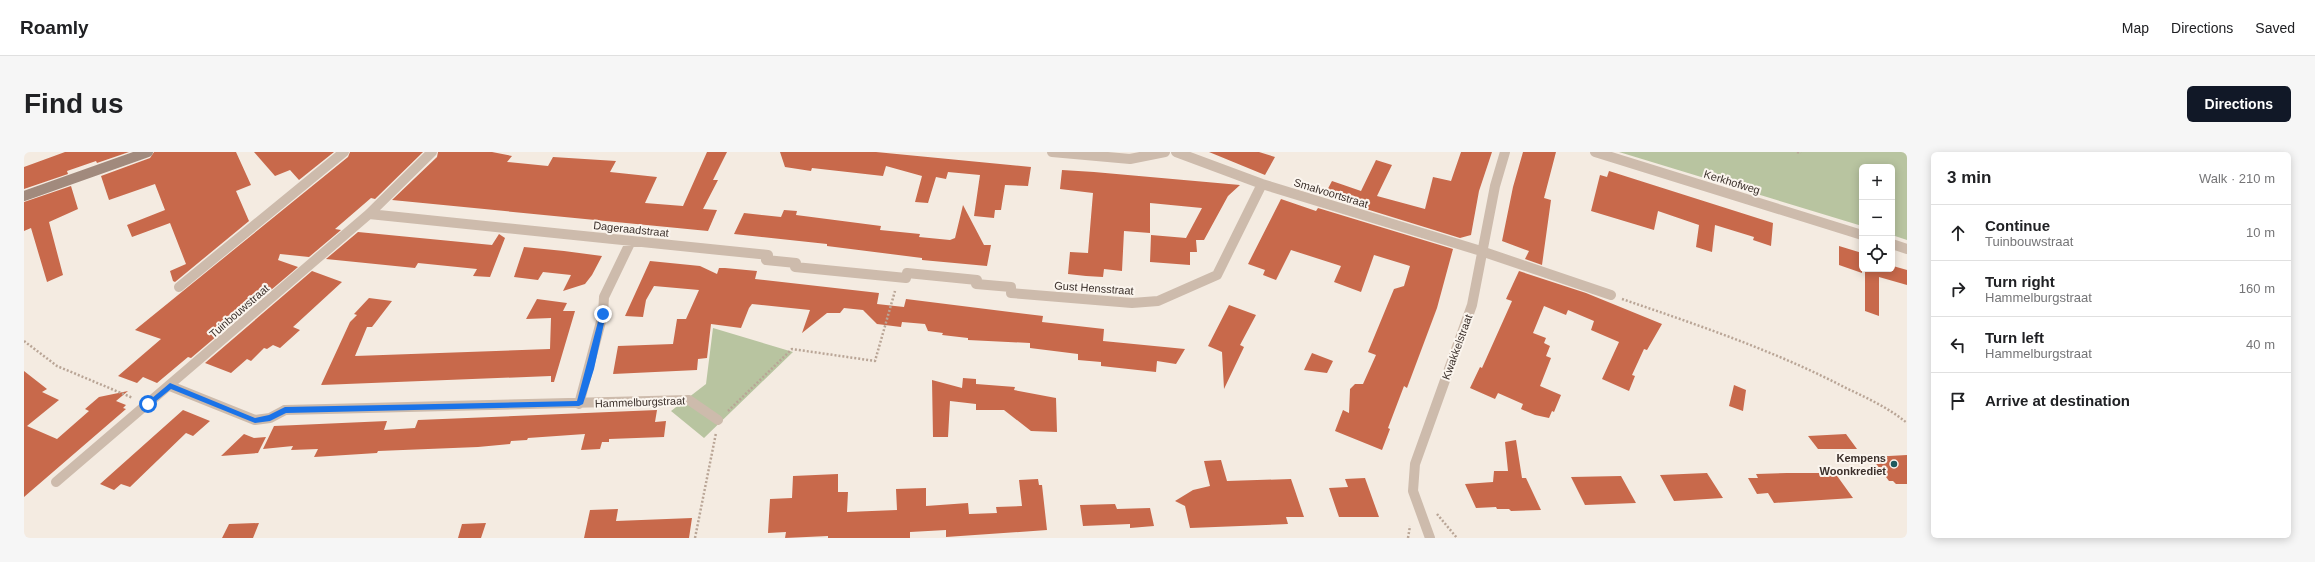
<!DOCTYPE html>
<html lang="en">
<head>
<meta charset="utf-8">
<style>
	:root { --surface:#fff; --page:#f6f6f6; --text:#202124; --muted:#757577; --line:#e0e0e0; --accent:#111827 }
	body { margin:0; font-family:Arial,sans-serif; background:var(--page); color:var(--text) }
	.controls { position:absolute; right:12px; top:12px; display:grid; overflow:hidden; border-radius:6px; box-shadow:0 2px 10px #0003 }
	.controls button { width:36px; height:36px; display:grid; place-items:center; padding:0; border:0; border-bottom:1px solid var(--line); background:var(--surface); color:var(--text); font:20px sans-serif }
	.stop { position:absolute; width:12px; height:12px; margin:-9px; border:3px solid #1a73e8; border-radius:50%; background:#fff }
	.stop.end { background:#1a73e8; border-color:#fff; box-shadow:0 1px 4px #0008 }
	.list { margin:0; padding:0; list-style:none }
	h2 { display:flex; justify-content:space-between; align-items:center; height:52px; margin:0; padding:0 16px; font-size:17px }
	h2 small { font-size:13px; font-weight:400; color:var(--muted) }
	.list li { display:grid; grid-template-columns:26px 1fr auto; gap:12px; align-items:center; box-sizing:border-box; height:56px; padding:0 16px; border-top:1px solid var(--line) }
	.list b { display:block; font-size:15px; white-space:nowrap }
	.list p { margin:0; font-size:13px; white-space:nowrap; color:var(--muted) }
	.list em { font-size:13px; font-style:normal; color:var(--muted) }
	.icon { flex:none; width:22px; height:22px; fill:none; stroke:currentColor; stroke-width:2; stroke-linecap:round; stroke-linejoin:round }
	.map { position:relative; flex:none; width:1883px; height:386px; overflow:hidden; border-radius:6px }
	header { display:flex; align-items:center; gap:24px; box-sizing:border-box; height:56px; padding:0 20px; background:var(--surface); border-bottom:1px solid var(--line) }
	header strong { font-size:19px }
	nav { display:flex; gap:22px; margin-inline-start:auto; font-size:14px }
	.intro { display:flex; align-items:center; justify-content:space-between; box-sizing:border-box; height:96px; padding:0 24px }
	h1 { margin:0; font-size:28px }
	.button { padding:10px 18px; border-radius:6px; background:var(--accent); color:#fff; font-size:14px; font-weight:700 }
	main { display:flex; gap:24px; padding:0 24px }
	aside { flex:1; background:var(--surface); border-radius:6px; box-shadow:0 2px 10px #0003 }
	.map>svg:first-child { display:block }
</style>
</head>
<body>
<header>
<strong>Roamly</strong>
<nav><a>Map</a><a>Directions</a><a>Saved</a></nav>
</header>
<div class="intro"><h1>Find us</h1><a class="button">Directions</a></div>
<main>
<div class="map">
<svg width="1883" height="386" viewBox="0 0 1883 386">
	<rect width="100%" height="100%" fill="#f4ebe1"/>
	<path fill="#b8c4a0" d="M 1595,0 L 1883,0 L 1883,88 L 1868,83 L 1868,15 L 1838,15 L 1838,74 Z
		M 689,176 L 769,200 L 680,286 L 647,259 L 682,232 Z"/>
	<path fill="#c8694b" d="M 41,0 L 105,0 L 73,11 L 72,9 L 43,19 L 44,22 L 0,37 L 0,15 Z
		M 130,0 L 212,0 L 227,33 L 212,39 L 225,69 L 151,130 L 149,129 L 146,119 L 162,112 L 146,71 L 108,85 L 103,73 L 141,58 L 131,32 L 85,48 L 77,24 L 126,6 Z
		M 230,0 L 310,0 L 275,28 L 266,18 L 251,24 Z
		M 326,0 L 399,0 L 351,47 L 347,46 L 311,77 L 317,78 L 285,105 L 256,102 L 254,108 L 274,115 L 167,206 L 164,205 L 133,231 L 119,225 L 113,231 L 94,224 L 137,187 L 111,178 L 324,5 Z
		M 414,0 L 468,0 L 488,4 L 483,10 L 524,14 L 529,5 L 592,9 L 586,20 L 633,25 L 621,51 L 659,54 L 683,0 L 703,0 L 689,28 L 694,28 L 679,57 L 693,58 L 684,79 L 368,48 L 413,5 Z
		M 756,0 L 852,0 L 1007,15 L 1004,34 L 981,33 L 977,58 L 971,58 L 970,66 L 950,64 L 956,23 L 924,20 L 922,27 L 912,25 L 904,51 L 891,50 L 898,24 L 862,14 L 859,24 L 788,16 L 787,19 L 761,15 Z
		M 1185,0 L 1235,0 L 1251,5 L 1241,23 Z
		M 1437,0 L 1468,0 L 1455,39 L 1447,83 L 1436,86 L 1300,44 L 1308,29 L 1337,39 L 1352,8 L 1368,13 L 1353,44 L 1401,57 L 1409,25 L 1427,29 Z
		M 1499,0 L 1532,0 L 1520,46 L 1527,48 L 1518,113 L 1501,107 L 1505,99 L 1478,89 L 1489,35 Z
		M 1038,18 L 1070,20 L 1216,33 L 1204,44 L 1180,88 L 1172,88 L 1173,100 L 1166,100 L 1166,113 L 1126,110 L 1127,83 L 1162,86 L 1178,56 L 1126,51 L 1126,81 L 1100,79 L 1098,119 L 1080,117 L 1079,125 L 1062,124 L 1044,122 L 1046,100 L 1064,101 L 1069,41 L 1036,37 Z
		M 1585,19 L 1749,71 L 1747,94 L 1729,88 L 1730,85 L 1691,73 L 1688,100 L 1672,95 L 1675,73 L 1634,59 L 1630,78 L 1567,59 L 1576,23 L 1583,25 Z
		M 47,34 L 54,57 L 25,70 L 39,123 L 23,130 L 7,76 L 0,79 L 0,50 Z
		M 1257,47 L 1292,59 L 1294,56 L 1429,97 L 1413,156 L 1383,236 L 1380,234 L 1364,276 L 1366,277 L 1358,298 L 1311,279 L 1319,258 L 1325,261 L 1326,237 L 1331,232 L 1339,232 L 1352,203 L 1344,200 L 1370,137 L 1380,134 L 1386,114 L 1350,103 L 1337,140 L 1310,130 L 1317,114 L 1267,98 L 1252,128 L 1239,123 L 1241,118 L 1224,112 Z
		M 939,53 L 960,93 L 967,93 L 963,114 L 898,108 L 898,106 L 803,94 L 803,92 L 710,82 L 720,61 L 757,65 L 760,58 L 773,59 L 772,63 L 857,74 L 856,78 L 896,82 L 895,85 L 926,88 L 931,86 Z
		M 334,80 L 468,93 L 475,82 L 481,86 L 466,125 L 449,124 L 453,117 L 394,111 L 391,116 L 302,107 Z
		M 1815,94 L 1838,101 L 1838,121 L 1815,113 Z
		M 500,95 L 540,99 L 578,104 L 568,123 L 561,132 L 539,139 L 547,123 L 519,120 L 514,128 L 490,125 Z
		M 626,109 L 676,114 L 693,122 L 695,116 L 701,116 L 733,119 L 731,127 L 855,141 L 853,152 L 880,155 L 882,147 L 1019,164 L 1018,170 L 1080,177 L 1079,189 L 1161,197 L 1152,212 L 1133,209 L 1132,220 L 1077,214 L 1077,210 L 1054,208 L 1054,202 L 1006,196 L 1006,191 L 944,188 L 944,186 L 918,183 L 919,181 L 904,179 L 901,172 L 878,170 L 877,175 L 853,172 L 839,158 L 820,156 L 816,161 L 803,161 L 778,181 L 786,158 L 728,152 L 725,156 L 717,176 L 687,172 L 683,206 L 674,207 L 673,218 L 589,222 L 594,194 L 649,192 L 653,167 L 662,167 L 675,138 L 630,134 L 622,148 L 619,165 L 601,164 Z
		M 1869,114 L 1883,118 L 1883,133 L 1855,125 L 1855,164 L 1841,159 L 1841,117 L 1869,117 Z
		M 288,119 L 318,130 L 269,175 L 276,178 L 256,196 L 249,193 L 243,197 L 240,196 L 227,209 L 223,207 L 207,221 L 181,211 Z
		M 1495,119 L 1562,141 L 1638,172 L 1623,198 L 1620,197 L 1608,223 L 1611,224 L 1605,239 L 1578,227 L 1595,190 L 1567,178 L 1570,169 L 1544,158 L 1542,163 L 1520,154 L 1509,181 L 1522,186 L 1520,191 L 1526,194 L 1522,204 L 1527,206 L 1516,234 L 1537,243 L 1530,260 L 1528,259 L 1525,266 L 1511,263 L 1497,257 L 1499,252 L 1474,241 L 1471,247 L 1446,236 L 1456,215 L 1458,216 L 1488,149 L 1482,147 Z
		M 345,146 L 368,149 L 348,175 L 343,175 L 331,204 L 526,197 L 527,166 L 502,167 L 513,147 L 543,151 L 539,159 L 551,159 L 530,230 L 527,230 L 527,224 L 297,233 L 326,170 L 333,163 L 330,162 Z
		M 1205,153 L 1232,163 L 1216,193 L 1220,195 L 1200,237 L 1198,200 L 1184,194 Z
		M 1288,201 L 1309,209 L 1303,221 L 1280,218 Z
		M 0,219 L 23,237 L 18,240 L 35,248 L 3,274 L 33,287 L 65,259 L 61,257 L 75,245 L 104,239 L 92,249 L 102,253 L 99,256 L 102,257 L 0,345 Z
		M 939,226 L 952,227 L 952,232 L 991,235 L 990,238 L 1032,246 L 1033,280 L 1007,279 L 980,258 L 952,258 L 952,252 L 926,249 L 924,285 L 909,285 L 908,228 L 938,236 Z
		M 1710,233 L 1722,238 L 1719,259 L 1705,254 Z
		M 159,258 L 186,269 L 169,284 L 162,281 L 106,335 L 97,332 L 90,338 L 76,332 Z
		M 633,258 L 631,270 L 642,269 L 640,285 L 585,287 L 585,290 L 578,290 L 576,297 L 557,298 L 561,282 L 504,286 L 503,288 L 487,289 L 486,292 L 454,295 L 354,299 L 353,301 L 290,305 L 294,297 L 267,298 L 269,294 L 239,297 L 250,274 L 363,269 L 360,278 L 391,276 L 394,268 Z
		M 220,282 L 230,286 L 242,285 L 234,301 L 197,304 Z
		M 1822,282 L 1833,297 L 1794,297 L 1784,284 Z
		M 1492,288 L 1498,326 L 1502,326 L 1517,358 L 1487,359 L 1485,357 L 1473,357 L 1472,355 L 1452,356 L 1441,332 L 1469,330 L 1470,319 L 1484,319 L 1481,290 Z
		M 1883,303 L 1883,332 L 1872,332 L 1869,329 L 1865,329 L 1847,305 Z
		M 1197,308 L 1203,329 L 1267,327 L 1280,365 L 1262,365 L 1264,372 L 1166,376 L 1161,354 L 1151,349 L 1169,338 L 1186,334 L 1180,309 Z
		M 1683,321 L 1699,346 L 1650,349 L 1636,323 Z
		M 1763,321 L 1811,321 L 1829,346 L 1750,351 L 1744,341 L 1733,342 L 1724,326 L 1734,326 L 1732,322 Z
		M 814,322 L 814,340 L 824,340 L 823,360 L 873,358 L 872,337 L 902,336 L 902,354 L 944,351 L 945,362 L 973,361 L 972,355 L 998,354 L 995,328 L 1014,327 L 1015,333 L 1018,333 L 1023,378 L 922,385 L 922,378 L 886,380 L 886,386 L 804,386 L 804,384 L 761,386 L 762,380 L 744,381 L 746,347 L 768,346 L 769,324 Z
		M 1597,324 L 1612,351 L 1561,353 L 1547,325 Z
		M 1341,326 L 1355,365 L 1315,365 L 1305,336 L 1324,335 L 1321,327 Z
		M 1091,352 L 1093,357 L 1126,356 L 1130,374 L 1106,376 L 1106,372 L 1059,374 L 1056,353 Z
		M 594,357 L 592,369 L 668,366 L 665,386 L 560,386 L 566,358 Z
		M 235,371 L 229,386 L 198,386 L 205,372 Z
		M 462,371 L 457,386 L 434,386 L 438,372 Z"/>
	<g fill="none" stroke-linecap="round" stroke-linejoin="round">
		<path stroke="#b9a596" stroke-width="2.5" stroke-dasharray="2 2" stroke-linecap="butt" d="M 1773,0 L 1777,1
			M 1598,147 C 1674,173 1751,199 1822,236 C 1843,246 1865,256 1883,271
			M 0,189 L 33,214 L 109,246
			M 704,259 L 768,197 L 851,209 L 871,139
			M 1413,362 L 1433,386
			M 671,386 L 692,281
			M 1384,386 L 1386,374"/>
		<path stroke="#cdbbac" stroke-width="10" d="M 1457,99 L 1587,143
			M 155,135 L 320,0
			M 146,234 L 231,268 L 246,266 L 261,258"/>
		<path stroke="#cdbbac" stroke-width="10" d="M 1028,0 L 1106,7 L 1141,0
			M 1152,0 L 1238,32 L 1457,99
			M 1571,0 L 1838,83
			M 345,62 L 744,103 L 742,108 L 772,111 L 771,115 L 882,126 L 883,121 L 953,128 L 952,132 L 987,135 L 987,141 L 1108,151 L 1134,149 L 1193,123 L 1238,32
			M 1868,92 L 1883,97
			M 555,252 L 579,162 L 580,145 L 607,89
			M 261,258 L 665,248 L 694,268
			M 32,330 L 345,62 L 408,0
			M 1406,386 L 1389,339 L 1391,312 L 1448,153 L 1471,34 L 1481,0"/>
		<path stroke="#a18a7d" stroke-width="10" d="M 0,44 L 124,0"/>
	</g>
	<path fill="#1a73e8" d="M 579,159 L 582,162 L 570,217 L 559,252 L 555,254 L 262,261 L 246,269 L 231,271 L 147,237 L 126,254 L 121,252 L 146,231 L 231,266 L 245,263 L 261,255 L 553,249 L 576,162 Z"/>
	<circle fill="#1f5a5e" stroke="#fbf5ee" stroke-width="1.5" cx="1870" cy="312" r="4"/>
	<g text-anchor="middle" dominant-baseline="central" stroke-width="4" stroke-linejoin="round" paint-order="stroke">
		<g font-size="11" fill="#3b302b" stroke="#fbf5ee">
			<text transform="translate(1708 30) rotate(17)">Kerkhofweg</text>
			<text transform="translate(1307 41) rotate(17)">Smalvoortstraat</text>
			<text transform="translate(607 77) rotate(6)">Dageraadstraat</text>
			<text transform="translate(1070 136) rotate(4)">Gust Hensstraat</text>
			<text transform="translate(215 159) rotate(-41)">Tuinbouwstraat</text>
			<text transform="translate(1433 195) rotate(-70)">Kwakkelstraat</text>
			<text transform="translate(616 250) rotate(-2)">Hammelburgstraat</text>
		</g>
		<g font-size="11" font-weight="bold" fill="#3b302b" stroke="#fbf5ee" text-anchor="end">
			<text x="1862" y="306">Kempens<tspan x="1862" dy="13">Woonkrediet</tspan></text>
		</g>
	</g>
</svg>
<div class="controls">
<button>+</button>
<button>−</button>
<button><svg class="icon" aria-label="locate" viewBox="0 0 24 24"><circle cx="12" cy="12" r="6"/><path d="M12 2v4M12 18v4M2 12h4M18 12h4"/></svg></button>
</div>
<div class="stop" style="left:124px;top:252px"></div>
<div class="stop end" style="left:579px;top:162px"></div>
</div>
<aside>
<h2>3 min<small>Walk · 210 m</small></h2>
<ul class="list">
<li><svg class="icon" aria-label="ahead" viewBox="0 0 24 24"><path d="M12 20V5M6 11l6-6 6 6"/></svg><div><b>Continue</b><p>Tuinbouwstraat</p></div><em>10 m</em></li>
<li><svg class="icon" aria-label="right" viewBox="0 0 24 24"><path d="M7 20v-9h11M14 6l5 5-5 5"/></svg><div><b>Turn right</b><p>Hammelburgstraat</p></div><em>160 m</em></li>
<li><svg class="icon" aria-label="left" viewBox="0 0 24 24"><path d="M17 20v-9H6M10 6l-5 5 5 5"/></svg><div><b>Turn left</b><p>Hammelburgstraat</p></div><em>40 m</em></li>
<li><svg class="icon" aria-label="arrive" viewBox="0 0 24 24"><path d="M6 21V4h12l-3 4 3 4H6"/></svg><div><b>Arrive at destination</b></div></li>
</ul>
</aside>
</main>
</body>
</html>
